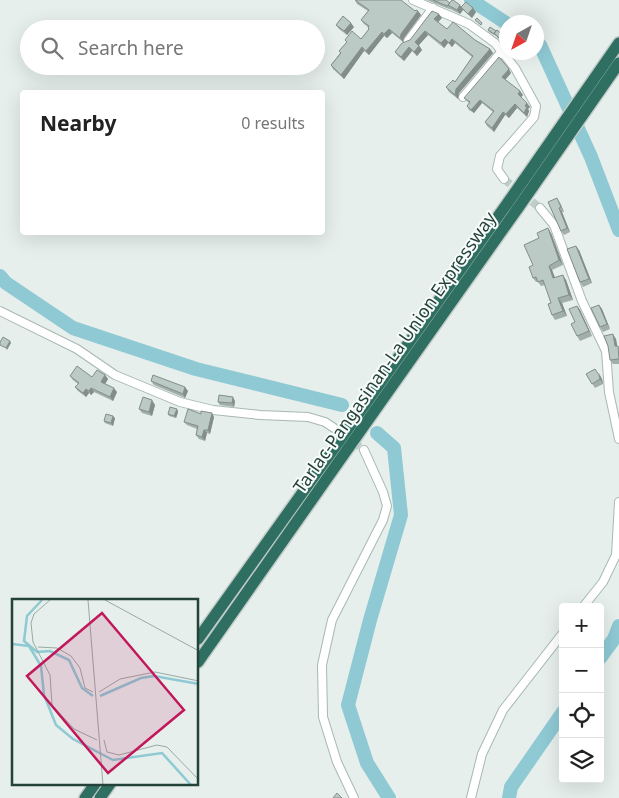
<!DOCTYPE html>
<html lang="en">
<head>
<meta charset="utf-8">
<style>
	:root { --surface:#fff; --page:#f2f2f2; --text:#222; --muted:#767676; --line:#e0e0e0 }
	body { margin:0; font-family:"Noto Sans",sans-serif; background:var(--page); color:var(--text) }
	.controls { position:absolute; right:15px; bottom:15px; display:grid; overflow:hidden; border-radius:5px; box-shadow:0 5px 20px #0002 }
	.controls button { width:45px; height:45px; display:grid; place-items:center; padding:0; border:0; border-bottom:1px solid var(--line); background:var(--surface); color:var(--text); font:25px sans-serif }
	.compass { position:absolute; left:499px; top:15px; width:45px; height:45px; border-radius:50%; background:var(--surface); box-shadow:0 5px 20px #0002; rotate:220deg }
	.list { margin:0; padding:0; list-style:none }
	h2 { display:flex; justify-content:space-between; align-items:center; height:65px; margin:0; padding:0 20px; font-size:21px }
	h2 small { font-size:16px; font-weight:400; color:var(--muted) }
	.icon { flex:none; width:28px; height:28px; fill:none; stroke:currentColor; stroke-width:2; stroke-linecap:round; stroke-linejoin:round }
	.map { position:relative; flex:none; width:619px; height:798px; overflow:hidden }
	.search { position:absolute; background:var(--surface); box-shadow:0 5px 20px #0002; left:20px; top:20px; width:305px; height:55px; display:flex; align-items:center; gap:12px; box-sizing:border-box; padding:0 18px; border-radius:28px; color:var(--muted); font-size:19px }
	.panel { position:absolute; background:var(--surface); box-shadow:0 5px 20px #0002; left:20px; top:90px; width:305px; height:145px; border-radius:5px }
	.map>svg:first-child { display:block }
</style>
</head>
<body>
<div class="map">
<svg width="619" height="798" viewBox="0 0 619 798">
	<rect width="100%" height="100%" fill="#e6efeb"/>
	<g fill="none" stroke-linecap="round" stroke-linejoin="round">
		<path stroke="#8ec9d4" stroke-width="14" d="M 471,0 L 506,23
			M 536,43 L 540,45 L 591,157 L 619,230
			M 0,276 L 6,283 L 73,328 L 196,369 L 342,405
			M 377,433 L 394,448 L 401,515 L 370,620 L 348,705 L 367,763 L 389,798
			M 600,658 L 614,639 L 619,626
			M 509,798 L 511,787 L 563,712"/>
		<path stroke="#bfccc8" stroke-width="8" stroke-dasharray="8 4" stroke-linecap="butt" d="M 504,179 L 540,208
			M 334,428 L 364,450"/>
		<g stroke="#a8b8b2" stroke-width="10">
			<path id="minor" d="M 413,0 L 469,24 L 495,43 L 515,68 L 536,106 L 534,117 L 500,156 L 497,169 L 504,179
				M 408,41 L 433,8
				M 463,97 L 502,51
				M 540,208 L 554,225 L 582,301 L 606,351 L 609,392 L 619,439
				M 0,311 L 77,349 L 115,375 L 180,402 L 213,410 L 260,415 L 308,417 L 325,422 L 334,428
				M 583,607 L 603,582 L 616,555 L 619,502
				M 354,798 L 337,762 L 323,717 L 322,665 L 332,620 L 383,520 L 387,506 L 383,492 L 364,450
				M 471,798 L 482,754 L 503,710 L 563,633"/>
		</g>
		<g stroke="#c2cac8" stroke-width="14">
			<path id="highway" d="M 523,181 L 619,43
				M 532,188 L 619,63
				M 364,406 L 509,201
				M 373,413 L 518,208
				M 198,639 L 340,440
				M 198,662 L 349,447
				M 85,798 L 95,784
				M 100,798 L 110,784"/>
		</g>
		<use href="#minor" stroke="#fff" stroke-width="8"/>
		<use href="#highway" stroke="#2f6f62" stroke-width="11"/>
		<g stroke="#c2cac8" stroke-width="14" stroke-linecap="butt">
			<path id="highway-bridge" d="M 509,201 L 523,181
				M 518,208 L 532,188
				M 340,440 L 364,406
				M 349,447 L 373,413"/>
		</g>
		<use href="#highway-bridge" stroke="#2f6f62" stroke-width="11"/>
	</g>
	<path fill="#a1aea9" d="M 355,0 L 418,11 L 421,15 L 404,38 L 403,42 L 392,33 L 387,38 L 384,36 L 369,55 L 364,51 L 344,79 L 333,69 L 331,65 L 340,53 L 339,51 L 347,42 L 345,40 L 361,39 L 369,29 L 368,27 L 364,24 L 361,20 L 368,11 L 357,4 Z
		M 427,0 L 446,0 L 449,3 L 476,12 L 472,18 L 463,10 L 460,14 L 450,9 L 449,9 Z
		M 442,18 L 438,22 L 447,29 L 475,40 L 490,49 L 493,53 L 459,93 L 458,99 L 449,92 L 446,87 L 455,82 L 472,57 L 455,43 L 452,47 L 448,43 L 444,48 L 428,35 L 419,45 L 422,50 L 417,56 L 412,51 L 404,61 L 398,56 L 395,52 L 410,40 Z
		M 336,25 L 354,27 L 347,35 L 339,29 Z
		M 490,27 L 506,46 L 496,36 L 489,32 L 488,30 Z
		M 511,73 L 505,80 L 520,91 L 523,95 L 521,97 L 530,107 L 528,109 L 529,111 L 527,117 L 517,108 L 509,118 L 505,115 L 494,132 L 487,126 L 485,122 L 493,112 L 482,103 L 474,113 L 469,110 L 467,106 L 469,103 L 464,98 Z
		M 548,202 L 560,203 L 564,212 L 562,212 L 570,232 L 564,235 L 561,231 Z
		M 551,233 L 563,265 L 552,270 L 555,278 L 566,280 L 573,300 L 562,303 L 567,316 L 555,320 L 552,315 L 551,303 L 545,285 L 541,286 L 538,282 L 536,282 L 533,278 L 533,265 Z
		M 579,250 L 592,283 L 583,287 L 580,282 Z
		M 599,305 L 602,309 L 610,329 L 603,332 L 600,327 Z
		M 577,306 L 580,310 L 592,336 L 580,341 L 577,336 L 575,322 Z
		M 616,339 L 617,346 L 619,348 L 619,364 L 613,364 L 610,360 Z
		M 586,374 L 602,379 L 603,384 L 595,388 Z
		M 105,375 L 108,379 L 105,384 L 117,392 L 113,401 L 94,392 L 91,395 L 89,393 L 86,397 L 78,391 L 75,387 L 78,384 L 73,380 L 70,376 L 92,377 Z
		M 151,381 L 188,391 L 185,398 L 154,385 Z
		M 235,401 L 234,407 L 220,405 L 218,402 Z
		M 155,405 L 152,416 L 142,413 L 139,409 Z
		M 177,409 L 178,412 L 176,418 L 169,416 L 168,414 Z
		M 201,414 L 214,417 L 210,434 L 207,433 L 205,441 L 199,439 L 196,435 L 197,429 L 187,425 L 184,422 Z
		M 115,418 L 113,426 L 105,423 L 104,421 Z"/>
	<path fill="#838d89" d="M 460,5 L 463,10 L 460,14 L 457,10 Z
		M 473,8 L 476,12 L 472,18 L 468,14 Z
		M 418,11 L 421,15 L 404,38 L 403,42 L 400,38 L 401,34 Z
		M 439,14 L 442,18 L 437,23 L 434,19 Z
		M 351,23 L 354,27 L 347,35 L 344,31 Z
		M 389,29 L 392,33 L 387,38 L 384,34 Z
		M 425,31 L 428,35 L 418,46 L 415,42 Z
		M 382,32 L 384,36 L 369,55 L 366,51 Z
		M 445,39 L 448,43 L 444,48 L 441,43 Z
		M 452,39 L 455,43 L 452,47 L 449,43 Z
		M 419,46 L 422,50 L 417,56 L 414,52 Z
		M 362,47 L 364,51 L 344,79 L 341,75 Z
		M 409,47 L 412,51 L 404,61 L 401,57 Z
		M 490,49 L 493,53 L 459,93 L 458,99 L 455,95 L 456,89 Z
		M 509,69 L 511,73 L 505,80 L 502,77 Z
		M 520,91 L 523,95 L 520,98 L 518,94 Z
		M 480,100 L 482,103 L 474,113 L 471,110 Z
		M 527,103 L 530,107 L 528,109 L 529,111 L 527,117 L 524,113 L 525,106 Z
		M 515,104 L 517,108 L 509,118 L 506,114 Z
		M 503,112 L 505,115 L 494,132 L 492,128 Z
		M 557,198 L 560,203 L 564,212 L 561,207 Z
		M 559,208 L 562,212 L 570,232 L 567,228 Z
		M 548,228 L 551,233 L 563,265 L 559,260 Z
		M 576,246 L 579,250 L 592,283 L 589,279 Z
		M 549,266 L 552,270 L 557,283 L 553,278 Z
		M 563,275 L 566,280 L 573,300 L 569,295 Z
		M 558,298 L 562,303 L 567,316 L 563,311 Z
		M 599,305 L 602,309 L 610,329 L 607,324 Z
		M 577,306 L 580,310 L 592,336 L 589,331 Z
		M 613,334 L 616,339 L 618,350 L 615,346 Z
		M 10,341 L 11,343 L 7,350 L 6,348 Z
		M 599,373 L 602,379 L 603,384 L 600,379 Z
		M 105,375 L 108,379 L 104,386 L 101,382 Z
		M 185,387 L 188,391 L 185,398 L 183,394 Z
		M 91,388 L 94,392 L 91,395 L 89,391 Z
		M 114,388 L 117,392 L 113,401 L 110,397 Z
		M 86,389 L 89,393 L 86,397 L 83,393 Z
		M 233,397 L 235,401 L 234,407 L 232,403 Z
		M 152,400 L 155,405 L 152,416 L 149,412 Z
		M 177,409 L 178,412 L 176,418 L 174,416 Z
		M 212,413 L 214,417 L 210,434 L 208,430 Z
		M 113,416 L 115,418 L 113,426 L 111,423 Z
		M 204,430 L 207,433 L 205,441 L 202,437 Z"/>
	<path fill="#bbcac4" stroke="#838d89" d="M 355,0 L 401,0 L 415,11 L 416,10 L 418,11 L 401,34 L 400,38 L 389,29 L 384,34 L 382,32 L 366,51 L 362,47 L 341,75 L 331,65 L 341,53 L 339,51 L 347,42 L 345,40 L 352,31 L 361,39 L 369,29 L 368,28 L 369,26 L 361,20 L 369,10 Z
		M 433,0 L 446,0 L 450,3 L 447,6 Z
		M 452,0 L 453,0 L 460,5 L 457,10 L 448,5 Z
		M 466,2 L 473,8 L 468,14 L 461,7 Z
		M 432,11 L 439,14 L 434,19 L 447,29 L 453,22 L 475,40 L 490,49 L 456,89 L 455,95 L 446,87 L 453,80 L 455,82 L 473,56 L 452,39 L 449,43 L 445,39 L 441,43 L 425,31 L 415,42 L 419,46 L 414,52 L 409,47 L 401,57 L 395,52 L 402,43 L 410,40 Z
		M 343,16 L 351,23 L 344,31 L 336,25 Z
		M 477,18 L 482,23 L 481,25 L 475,20 Z
		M 490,27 L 496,31 L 494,34 L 488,30 Z
		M 497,30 L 506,38 L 506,47 L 504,43 L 494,33 Z
		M 499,57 L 509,69 L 502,77 L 520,91 L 518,94 L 527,103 L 525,106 L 527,107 L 524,113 L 515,104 L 506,114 L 503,112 L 492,128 L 485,122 L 494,111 L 480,100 L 471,110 L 467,106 L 470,102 L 464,98 Z
		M 557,198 L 561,207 L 559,208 L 567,228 L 561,231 L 548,202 Z
		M 548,228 L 559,260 L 549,266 L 553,278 L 563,275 L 569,295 L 558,298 L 563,311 L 552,315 L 548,304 L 551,303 L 543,280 L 538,282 L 536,277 L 533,278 L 529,267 L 533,265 L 524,245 L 539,238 L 537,233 Z
		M 576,246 L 589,279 L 580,282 L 567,249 Z
		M 599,305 L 607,324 L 600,327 L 591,308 Z
		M 577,306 L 589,331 L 577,336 L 571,324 L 575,322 L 569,309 Z
		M 613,334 L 615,346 L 618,346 L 619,359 L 610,360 L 608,346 L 604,336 Z
		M 3,337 L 10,341 L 6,348 L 0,345 L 0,342 Z
		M 77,366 L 92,377 L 97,370 L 105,375 L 101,382 L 114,388 L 110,397 L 91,388 L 89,391 L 86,389 L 83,393 L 75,387 L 79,383 L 70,376 Z
		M 595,369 L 599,375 L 600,379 L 592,384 L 586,374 Z
		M 153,375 L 185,387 L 183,394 L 151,381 Z
		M 219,395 L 233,397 L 232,403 L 218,402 Z
		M 143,397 L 152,400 L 149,412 L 139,409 Z
		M 170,407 L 177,409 L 174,416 L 168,414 Z
		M 188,409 L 201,414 L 201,411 L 212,413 L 208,430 L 204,430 L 202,437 L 196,435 L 198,426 L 184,422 Z
		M 106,414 L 113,416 L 111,423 L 104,421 Z
		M 337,793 L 342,798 L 333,798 Z"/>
	<g text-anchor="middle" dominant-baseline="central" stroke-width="4" stroke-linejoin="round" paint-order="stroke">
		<g font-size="18" fill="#24423a" stroke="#f7fbf9">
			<text transform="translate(394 352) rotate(-55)">Tarlac-Pangasinan-La Union Expressway</text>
		</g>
	</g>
	<g transform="translate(12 599)">
		<rect width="186" height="186" fill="#e6efeb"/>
		<path fill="none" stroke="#8ec9d4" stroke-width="2.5" d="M 30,1 L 15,17 L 12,42 L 25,53 L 38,52 L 57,61 L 70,89 L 81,97M 0,45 L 17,47M 17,47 L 29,67 L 32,96 L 44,126 L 61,140 L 101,161 L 150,154 L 179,186M 88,97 L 129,79 L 142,77 L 187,85"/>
		<path fill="none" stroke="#98aaa4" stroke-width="1" d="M 38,1 L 22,15 L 19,24 L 21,43 L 38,76 L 40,106 L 62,130 L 85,141M 76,1 L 91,186M 93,1 L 187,52M 26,48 L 45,49 L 59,57 L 68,69 L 73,89 L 81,93M 87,93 L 108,80 L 143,73 L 187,82M 92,141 L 95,153 L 107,156 L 145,146 L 155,148 L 187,181"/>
		<path fill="#c2185b" fill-opacity="0.15" stroke="#c2185b" stroke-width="2.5" d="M 90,14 L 172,111 L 96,174 L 15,77 Z"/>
		<rect width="186" height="186" fill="none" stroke="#24423a" stroke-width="2.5"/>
	</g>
</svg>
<div class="controls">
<button>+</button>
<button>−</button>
<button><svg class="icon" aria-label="locate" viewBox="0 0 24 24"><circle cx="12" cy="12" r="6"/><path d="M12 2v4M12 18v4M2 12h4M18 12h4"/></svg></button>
<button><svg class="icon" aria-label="layers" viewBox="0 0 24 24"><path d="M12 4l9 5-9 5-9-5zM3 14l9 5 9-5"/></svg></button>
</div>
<svg class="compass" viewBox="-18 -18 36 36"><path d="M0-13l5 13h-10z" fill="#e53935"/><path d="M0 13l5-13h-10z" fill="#767676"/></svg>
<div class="search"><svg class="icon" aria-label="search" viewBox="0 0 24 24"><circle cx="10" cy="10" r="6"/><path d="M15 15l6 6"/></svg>Search here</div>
<section class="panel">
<h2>Nearby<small>0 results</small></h2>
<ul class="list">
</ul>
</section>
</div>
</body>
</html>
